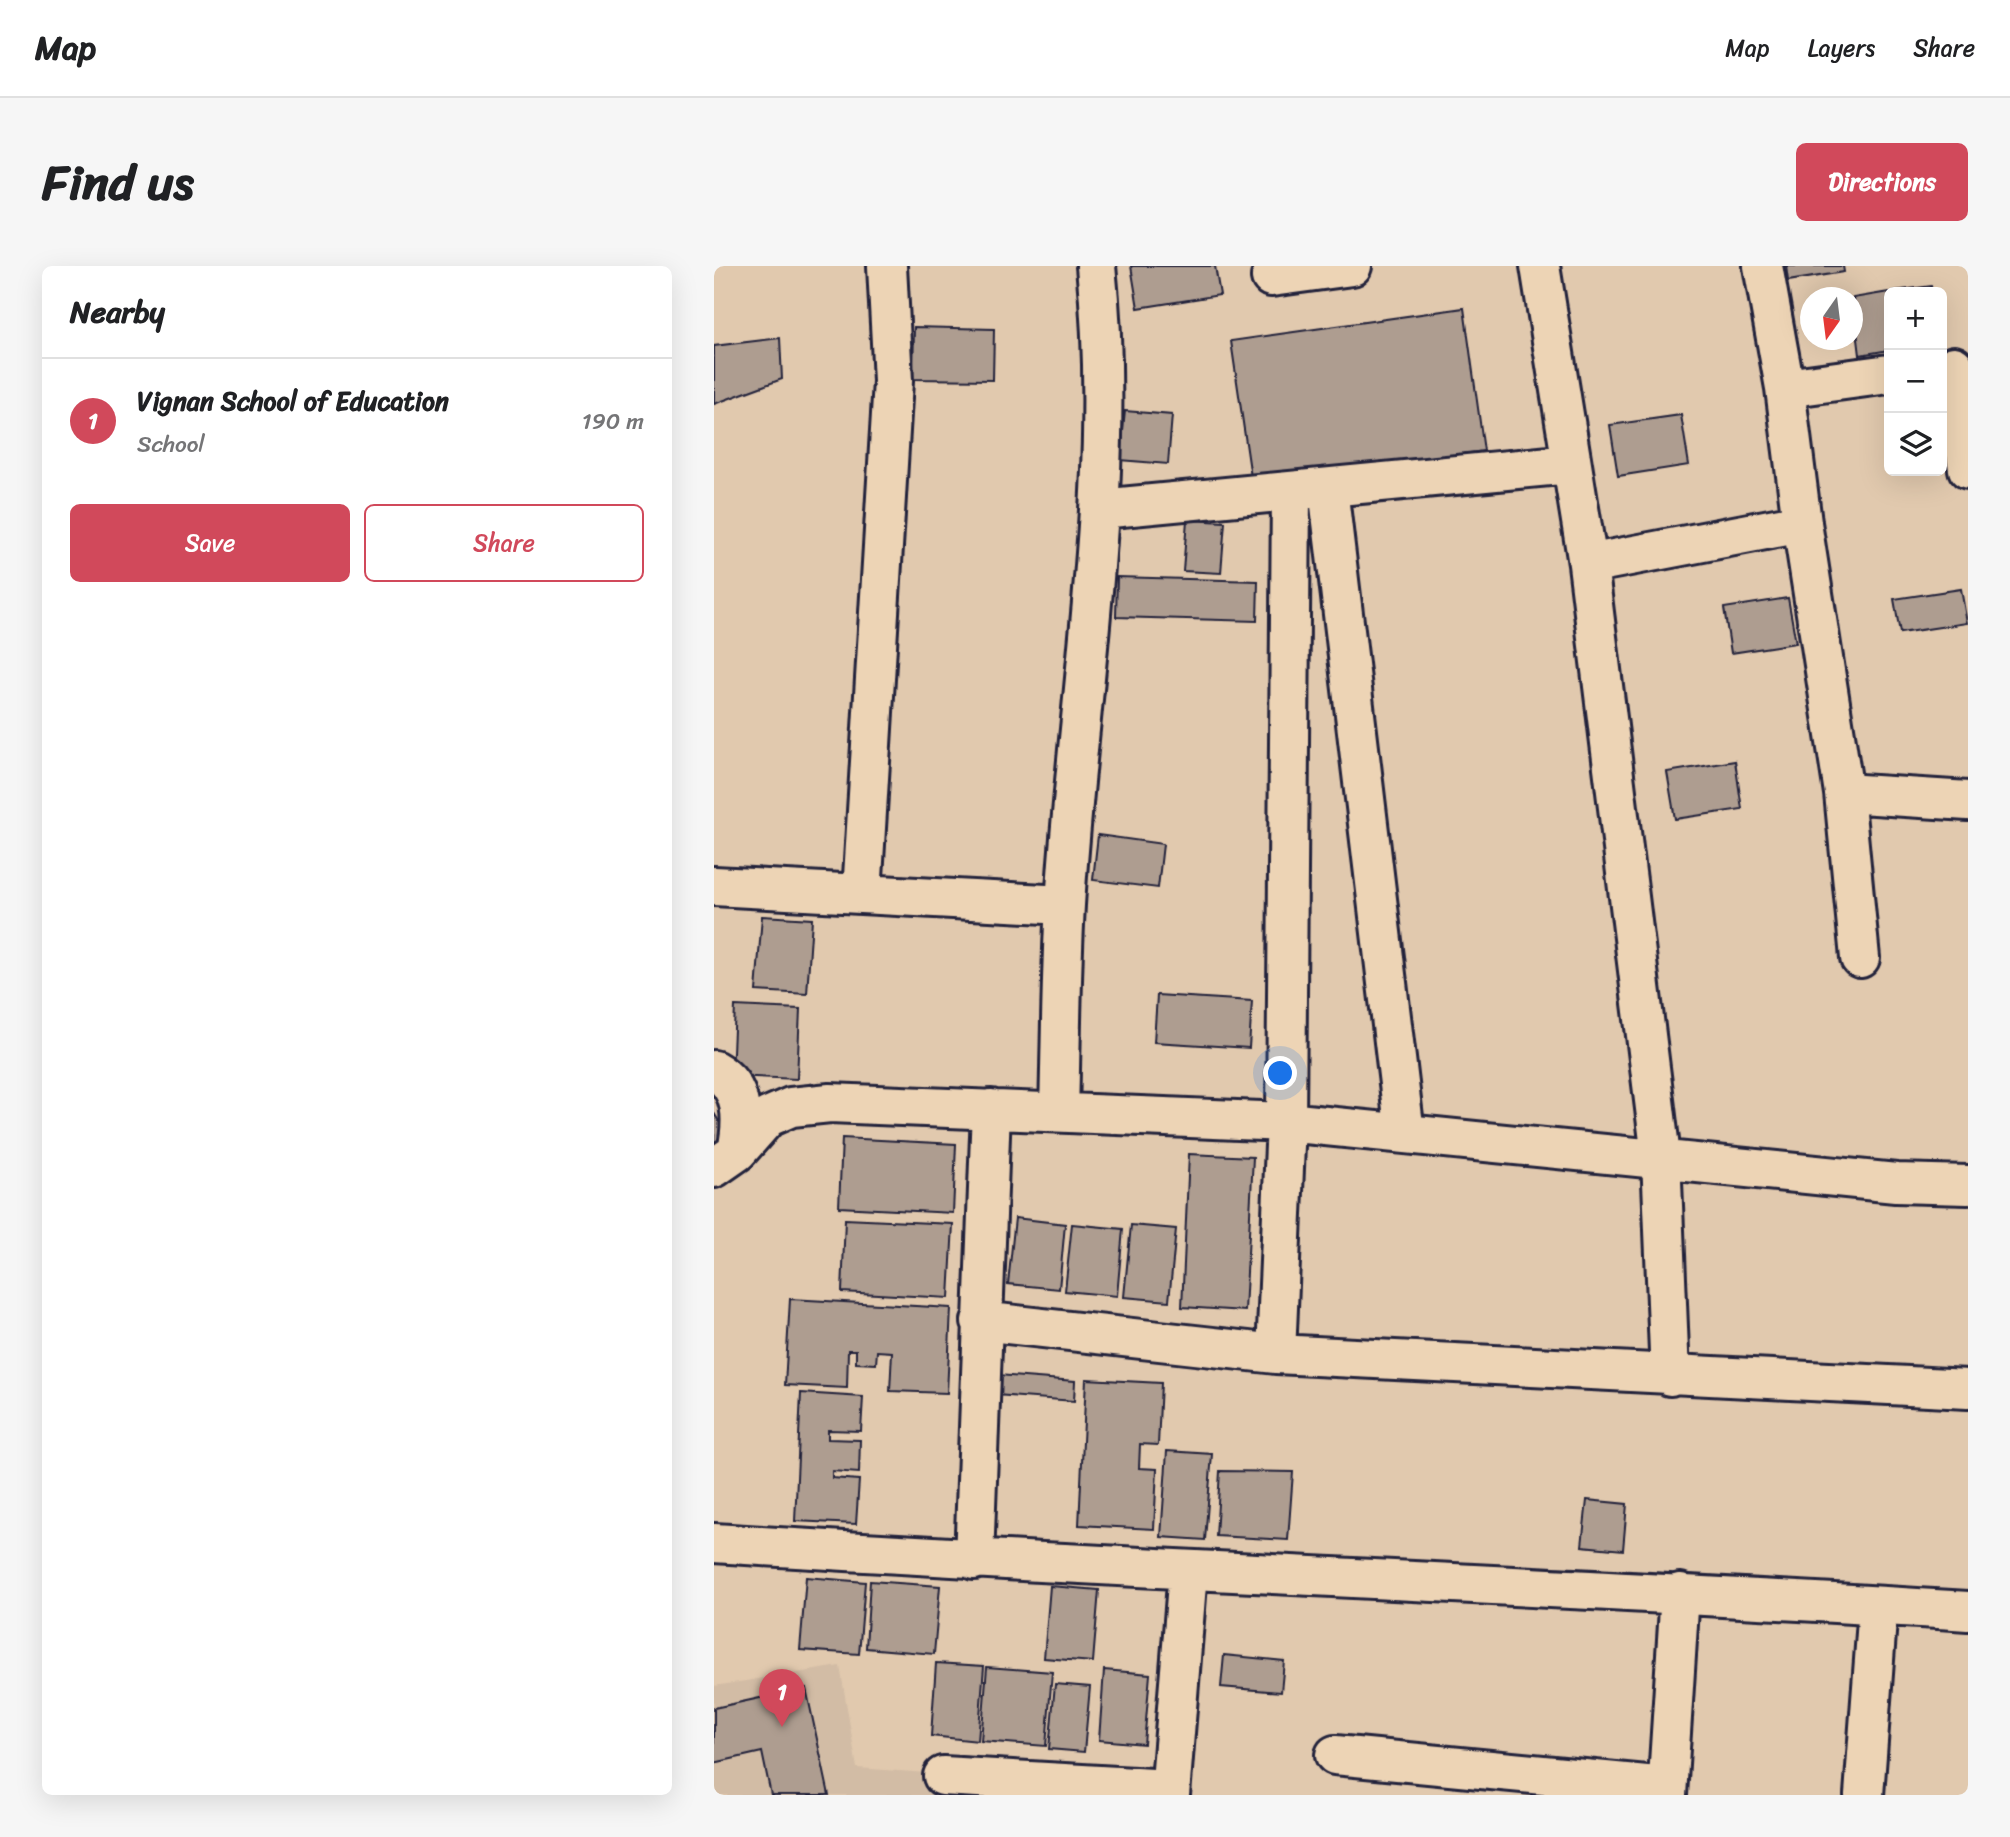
<!DOCTYPE html>
<html lang="en">
<head>
<meta charset="utf-8">
<style>
	:root { --surface:#fff; --page:#f6f6f6; --text:#202124; --muted:#757577; --line:#e0e0e0; --accent:#d1495b }
	body { margin:0; font-family:Sriracha,sans-serif; background:var(--page); color:var(--text) }
	.controls { position:absolute; right:21px; top:21px; display:grid; overflow:hidden; border-radius:10px; box-shadow:0 7px 28px #0002 }
	.controls button { width:63px; height:63px; display:grid; place-items:center; padding:0; border:0; border-bottom:2px solid var(--line); background:var(--surface); color:var(--text); font:35px sans-serif }
	.compass { position:absolute; left:1086px; top:21px; width:63px; height:63px; border-radius:50%; background:var(--surface); box-shadow:0 7px 28px #0002; rotate:194deg }
	.you { position:absolute; left:567px; top:808px; width:24px; height:24px; margin:-18px; border:5px solid #fff; border-radius:50%; background:#1a73e8; box-shadow:0 0 0 10px #1a73e833 }
	.badge { display:grid; place-items:center; width:46px; height:46px; border-radius:50%; background:var(--accent); color:#fff; font-size:23px; font-weight:700 }
	.pin { position:absolute; translate:-50% -58px; filter:drop-shadow(0 2px 4px #0008) }
	.pin::after { content:''; position:absolute; top:37px; width:24px; height:21px; background:inherit; clip-path:polygon(0 0,100% 0,50% 100%) }
	.list { margin:0; padding:0; list-style:none }
	h2 { display:flex; justify-content:space-between; align-items:center; height:91px; margin:0; padding:0 28px; font-size:30px }
	h2 small { font-size:23px; font-weight:400; color:var(--muted) }
	.list li { display:grid; grid-template-columns:46px 1fr auto; gap:21px; align-items:center; box-sizing:border-box; height:126px; padding:0 28px; border-top:2px solid var(--line) }
	.list b { display:block; font-size:26px; white-space:nowrap }
	.list p { margin:0; font-size:23px; white-space:nowrap; color:var(--muted) }
	.list em { font-size:23px; font-style:normal; color:var(--muted) }
	.actions { display:flex; gap:14px; padding:21px 28px }
	.actions a { flex:1; padding:16px 0; border:2px solid var(--accent); border-radius:10px; text-align:center; font-size:24px; color:var(--accent) }
	.actions .main { background:var(--accent); color:#fff }
	.icon { flex:none; width:38px; height:38px; fill:none; stroke:currentColor; stroke-width:2; stroke-linecap:round; stroke-linejoin:round }
	.map { position:relative; flex:none; width:1254px; height:1529px; overflow:hidden; border-radius:10px }
	header { display:flex; align-items:center; gap:42px; box-sizing:border-box; height:98px; padding:0 35px; background:var(--surface); border-bottom:2px solid var(--line) }
	header strong { font-size:33px }
	nav { display:flex; gap:38px; margin-inline-start:auto; font-size:24px }
	.intro { display:flex; align-items:center; justify-content:space-between; box-sizing:border-box; height:168px; padding:0 42px }
	h1 { margin:0; font-size:49px }
	.button { padding:18px 32px; border-radius:10px; background:var(--accent); color:#fff; font-size:24px; font-weight:700 }
	main { display:flex; gap:42px; padding:0 42px }
	aside { flex:1; background:var(--surface); border-radius:10px; box-shadow:0 7px 28px #0002 }
	.map>svg:first-child { display:block }
</style>
</head>
<body>
<header>
<strong>Map</strong>
<nav><a>Map</a><a>Layers</a><a>Share</a></nav>
</header>
<div class="intro"><h1>Find us</h1><a class="button">Directions</a></div>
<main>
<aside>
<h2>Nearby<small></small></h2>
<ul class="list">
<li><span class="badge">1</span><div><b>Vignan School of Education</b><p>School</p></div><em>190 m</em></li>
</ul>
<div class="actions"><a class="main">Save</a><a>Share</a></div>
</aside>
<div class="map">
<svg width="1254" height="1529" viewBox="0 0 1254 1529">
	<rect width="100%" height="100%" fill="#e1c9ae"/>
	<filter id="ink" filterUnits="userSpaceOnUse"><feTurbulence type="fractalNoise" baseFrequency=".0143" numOctaves="2"/><feDisplacementMap in="SourceGraphic" scale="14" xChannelSelector="R" yChannelSelector="G"/><feConvolveMatrix kernelMatrix="1 2 1 2 8 2 1 2 1" color-interpolation-filters="sRGB"/></filter>
	<g filter="url(#ink)">
		<path fill="#d2bca5" d="M 126,1400 L 143,1502 L 438,1523 L 437,1529 L 0,1529 L 0,1420 Z"/>
		<path fill="#ae9d90" stroke="#22223b" stroke-width="2" d="M 417,0 L 501,0 L 506,29 L 424,42 Z
			M 1072,0 L 1129,0 L 1130,6 L 1074,15 Z
			M 1217,20 L 1218,26 L 1181,26 L 1180,25 Z
			M 1175,26 L 1175,84 L 1146,89 L 1139,32 Z
			M 750,42 L 770,185 L 538,218 L 517,75 Z
			M 200,61 L 280,63 L 279,114 L 199,113 Z
			M 66,72 L 68,113 L 0,138 L 0,80 Z
			M 411,145 L 458,149 L 454,198 L 406,194 Z
			M 967,149 L 975,199 L 904,210 L 896,159 Z
			M 473,254 L 511,256 L 507,307 L 469,305 Z
			M 403,311 L 544,315 L 543,355 L 402,351 Z
			M 1247,323 L 1253,357 L 1186,367 L 1180,333 Z
			M 1074,332 L 1082,377 L 1017,387 L 1010,342 Z
			M 1021,495 L 1028,543 L 961,553 L 953,506 Z
			M 384,569 L 449,578 L 444,622 L 379,614 Z
			M 48,650 L 98,653 L 93,728 L 42,725 Z
			M 443,729 L 538,735 L 535,782 L 440,776 Z
			M 21,740 L 86,743 L 83,813 L 18,810 Z
			M 0,847 L 14,871 L 0,879 Z
			M 128,872 L 242,878 L 239,947 L 125,941 Z
			M 475,888 L 539,891 L 531,1045 L 468,1041 Z
			M 301,952 L 351,958 L 345,1023 L 294,1018 Z
			M 131,953 L 239,958 L 235,1032 L 128,1026 Z
			M 358,958 L 409,963 L 403,1030 L 351,1025 Z
			M 417,959 L 462,963 L 455,1035 L 410,1031 Z
			M 76,1033 L 237,1042 L 233,1127 L 176,1125 L 178,1086 L 163,1085 L 162,1098 L 142,1097 L 142,1084 L 134,1084 L 133,1122 L 71,1119 Z
			M 284,1109 L 361,1115 L 360,1135 L 282,1129 Z
			M 372,1113 L 447,1117 L 444,1179 L 426,1178 L 425,1202 L 443,1203 L 440,1263 L 365,1259 Z
			M 87,1127 L 149,1131 L 147,1165 L 114,1164 L 114,1173 L 146,1174 L 145,1207 L 118,1205 L 118,1212 L 145,1214 L 142,1258 L 81,1255 Z
			M 453,1185 L 498,1188 L 491,1274 L 447,1271 Z
			M 506,1205 L 579,1206 L 574,1274 L 502,1270 Z
			M 873,1234 L 913,1238 L 909,1284 L 868,1280 Z
			M 92,1311 L 151,1316 L 145,1388 L 86,1384 Z
			M 156,1315 L 226,1320 L 220,1388 L 152,1382 Z
			M 336,1320 L 385,1324 L 379,1396 L 330,1392 Z
			M 510,1389 L 570,1395 L 567,1426 L 507,1421 Z
			M 222,1397 L 270,1400 L 264,1475 L 217,1470 Z
			M 273,1401 L 338,1406 L 332,1480 L 267,1475 Z
			M 390,1404 L 436,1408 L 430,1478 L 385,1474 Z
			M 341,1418 L 376,1421 L 370,1486 L 335,1483 Z
			M 92,1422 L 115,1529 L 57,1529 L 48,1486 L 0,1497 L 0,1442 Z"/>
		<g fill="none" stroke-linecap="round" stroke-linejoin="round">
			<g stroke="#22223b" stroke-width="44">
				<path id="minor" d="M 826,0 L 874,298 L 947,891 L 956,1110
					M 1049,0 L 1071,122 L 1088,257 L 1130,527 L 1146,692
					M 557,11 L 638,0
					M 1240,100 L 1254,203
					M 1071,122 L 1175,108
					M 614,222 L 691,868
					M 386,243 L 857,198
					M 874,298 L 1088,257
					M 1130,527 L 1254,535
					M 0,620 L 351,639
					M 148,628 L 179,115 L 173,0
					M 0,804 C 31,821 29,856 23,886
					M 345,845 C 347,777 347,707 351,639 C 364,426 404,213 382,0
					M 0,902 L 23,886 L 54,851 L 77,841 L 116,837 L 572,856 L 1182,917 L 1254,919
					M 267,1055 L 562,1088 L 1254,1123
					M 562,1088 L 572,856 L 577,225
					M 0,1277 C 418,1304 836,1319 1254,1345
					M 260,1294 L 277,843
					M 621,1489 L 953,1521
					M 229,1510 L 456,1523
					M 456,1529 L 474,1305
					M 953,1529 L 966,1327
					M 1150,1529 L 1164,1340"/>
			</g>
			<use href="#minor" stroke="#edd4b5" stroke-width="38"/>
		</g>
	</g>
</svg>
<div class="controls">
<button>+</button>
<button>−</button>
<button><svg class="icon" aria-label="layers" viewBox="0 0 24 24"><path d="M12 4l9 5-9 5-9-5zM3 14l9 5 9-5"/></svg></button>
</div>
<svg class="compass" viewBox="-18 -18 36 36"><path d="M0-13l5 13h-10z" fill="#e53935"/><path d="M0 13l5-13h-10z" fill="#757577"/></svg>
<div class="you"></div>
<div class="pin badge" style="left:68px;top:1461px">1</div>
</div>
</main>
</body>
</html>
